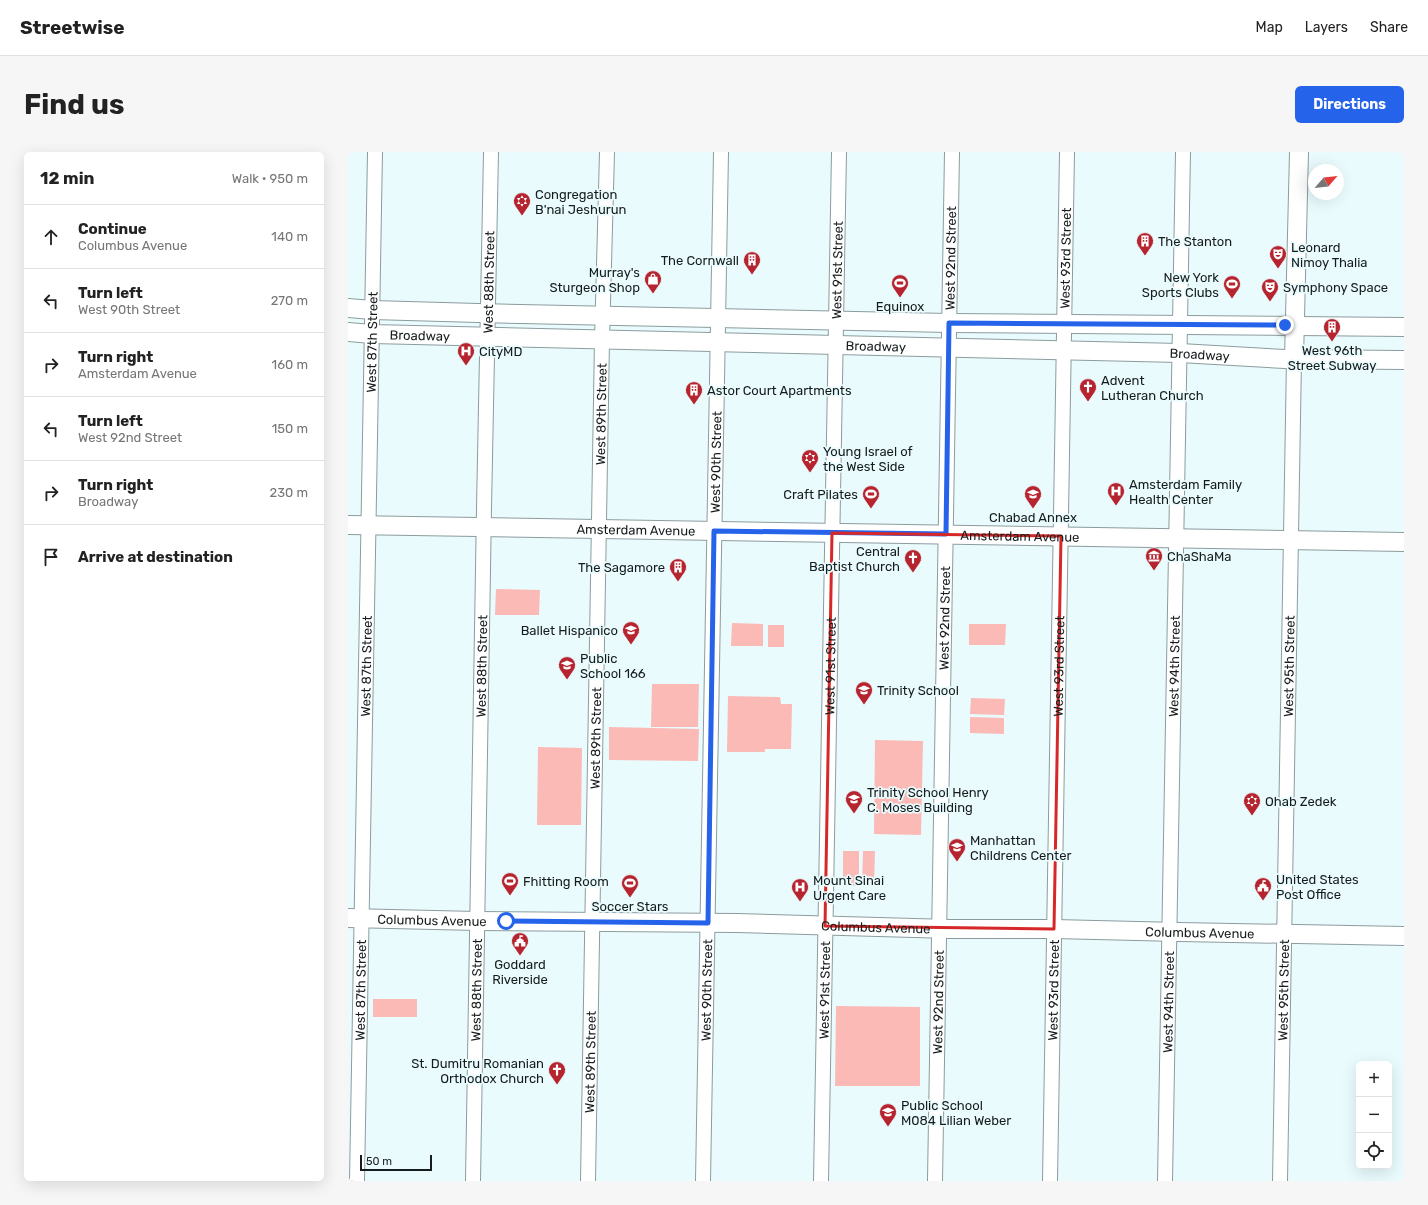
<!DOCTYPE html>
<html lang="en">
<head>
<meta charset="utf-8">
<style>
	:root { --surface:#fff; --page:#f6f6f6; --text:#222; --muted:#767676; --line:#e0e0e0; --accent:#2563eb }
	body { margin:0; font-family:Rubik,sans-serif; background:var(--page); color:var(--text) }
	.controls { position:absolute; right:12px; bottom:12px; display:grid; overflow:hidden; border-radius:6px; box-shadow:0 4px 16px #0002 }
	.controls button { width:36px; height:36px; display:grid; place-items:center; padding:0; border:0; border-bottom:1px solid var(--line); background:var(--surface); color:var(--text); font:20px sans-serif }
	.compass { position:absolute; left:960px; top:12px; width:36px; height:36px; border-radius:50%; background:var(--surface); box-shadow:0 4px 16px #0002; rotate:62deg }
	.scale { position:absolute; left:12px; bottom:10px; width:72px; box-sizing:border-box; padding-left:4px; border:2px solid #161c1d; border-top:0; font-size:11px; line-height:14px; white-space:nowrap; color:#161c1d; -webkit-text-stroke:3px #e9fbfd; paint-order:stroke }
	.stop { position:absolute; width:12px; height:12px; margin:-9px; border:3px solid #2563eb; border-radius:50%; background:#fff }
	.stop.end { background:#2563eb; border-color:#fff; box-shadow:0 1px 4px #0008 }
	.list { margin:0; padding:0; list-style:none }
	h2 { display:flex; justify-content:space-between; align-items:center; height:52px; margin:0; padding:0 16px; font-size:17px }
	h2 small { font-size:13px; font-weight:400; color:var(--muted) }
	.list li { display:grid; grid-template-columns:26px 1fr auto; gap:12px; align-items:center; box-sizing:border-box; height:64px; padding:0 16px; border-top:1px solid var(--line) }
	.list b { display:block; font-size:15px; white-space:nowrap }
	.list p { margin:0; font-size:13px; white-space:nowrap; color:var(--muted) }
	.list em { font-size:13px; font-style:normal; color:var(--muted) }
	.icon { flex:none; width:22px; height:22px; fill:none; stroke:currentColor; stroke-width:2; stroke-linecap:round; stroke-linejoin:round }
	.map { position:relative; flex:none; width:1056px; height:1029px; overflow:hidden; border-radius:6px }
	header { display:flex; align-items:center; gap:24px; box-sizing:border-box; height:56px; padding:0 20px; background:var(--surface); border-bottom:1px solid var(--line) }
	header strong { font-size:19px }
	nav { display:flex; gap:22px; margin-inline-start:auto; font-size:14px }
	.intro { display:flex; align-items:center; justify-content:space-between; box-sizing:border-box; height:96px; padding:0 24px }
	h1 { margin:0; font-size:28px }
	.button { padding:10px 18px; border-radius:6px; background:var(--accent); color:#fff; font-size:14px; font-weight:700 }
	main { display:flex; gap:24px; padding:0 24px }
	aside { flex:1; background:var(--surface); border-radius:6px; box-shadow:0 4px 16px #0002 }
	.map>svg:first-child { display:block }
</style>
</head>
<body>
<header>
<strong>Streetwise</strong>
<nav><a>Map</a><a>Layers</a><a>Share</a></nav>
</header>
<div class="intro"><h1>Find us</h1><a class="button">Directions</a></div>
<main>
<aside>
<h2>12 min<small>Walk · 950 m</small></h2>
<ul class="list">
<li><svg class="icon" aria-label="ahead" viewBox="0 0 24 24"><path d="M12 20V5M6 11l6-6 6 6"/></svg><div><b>Continue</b><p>Columbus Avenue</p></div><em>140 m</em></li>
<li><svg class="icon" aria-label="left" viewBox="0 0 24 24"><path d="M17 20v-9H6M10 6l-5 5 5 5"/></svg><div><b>Turn left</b><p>West 90th Street</p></div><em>270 m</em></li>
<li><svg class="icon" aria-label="right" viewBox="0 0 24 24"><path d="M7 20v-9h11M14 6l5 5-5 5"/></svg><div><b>Turn right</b><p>Amsterdam Avenue</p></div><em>160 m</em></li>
<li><svg class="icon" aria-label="left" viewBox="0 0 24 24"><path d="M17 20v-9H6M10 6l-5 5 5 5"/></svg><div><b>Turn left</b><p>West 92nd Street</p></div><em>150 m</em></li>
<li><svg class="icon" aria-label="right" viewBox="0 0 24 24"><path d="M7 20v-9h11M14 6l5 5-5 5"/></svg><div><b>Turn right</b><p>Broadway</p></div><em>230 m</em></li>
<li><svg class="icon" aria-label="arrive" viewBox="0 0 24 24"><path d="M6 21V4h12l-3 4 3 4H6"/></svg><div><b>Arrive at destination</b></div></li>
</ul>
</aside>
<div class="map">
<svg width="1056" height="1029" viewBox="0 0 1056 1029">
	<rect width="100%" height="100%" fill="#e9fbfd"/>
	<path fill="#fbbab5" d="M 148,437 L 192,438 L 191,463 L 147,463 Z
		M 384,471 L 415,472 L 415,494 L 383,494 Z
		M 621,472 L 658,472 L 657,493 L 621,493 Z
		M 420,473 L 436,473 L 436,495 L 420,495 Z
		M 304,532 L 351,532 L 350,575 L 303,575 Z
		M 380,544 L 432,545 L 433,552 L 444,552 L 443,597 L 417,597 L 417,600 L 379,600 Z
		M 623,546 L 657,547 L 656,563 L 622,562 Z
		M 622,565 L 656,566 L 656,582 L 622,581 Z
		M 261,575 L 351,577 L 350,609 L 261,608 Z
		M 527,588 L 575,589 L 573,683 L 526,682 Z
		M 190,595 L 234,596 L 233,673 L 189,673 Z
		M 495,699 L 511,699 L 511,734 L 495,733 Z
		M 515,699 L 527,699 L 526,734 L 514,734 Z
		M 25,847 L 69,847 L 69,865 L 25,865 Z
		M 488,854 L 572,855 L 572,934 L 487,934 Z"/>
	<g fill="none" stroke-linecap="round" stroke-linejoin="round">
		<g stroke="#8c9c9e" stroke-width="16">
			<g id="minor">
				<path id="s1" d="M 9,1029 L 27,0"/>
				<path id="s2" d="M 125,1029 L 136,356 L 143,0"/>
				<path id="s3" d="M 240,1029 L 254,188 L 259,0"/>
				<path id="s4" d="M 355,1029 L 373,0"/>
				<path id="s5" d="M 473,1029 L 491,0"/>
				<path id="s6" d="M 587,1029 L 604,0"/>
				<path id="s7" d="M 702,1029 L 719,0"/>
				<path id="s8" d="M 817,1029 L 835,0"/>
				<path id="s9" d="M 932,1029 L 946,207"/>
			</g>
		</g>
		<g stroke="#8c9c9e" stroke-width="20">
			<g id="major">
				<path d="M 0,156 L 24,158 L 130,161 L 601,171 L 1056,175"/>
				<path id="s10" d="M 0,180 L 24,182 L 832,201 L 937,207 L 1056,208"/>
				<path d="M 946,207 L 951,0"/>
				<path id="s11" d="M 0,373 L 1056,390"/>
				<path id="s12" d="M 0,766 L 129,769 L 389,771 L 602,777 L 706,777 L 831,780 L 1056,784"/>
			</g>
		</g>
		<use href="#minor" stroke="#fff" stroke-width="14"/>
		<use href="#major" stroke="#fff" stroke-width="18"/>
	</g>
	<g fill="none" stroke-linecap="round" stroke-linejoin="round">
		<path stroke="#2563eb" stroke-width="5" d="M 158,769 L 360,771 L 366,379 L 598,382 L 601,171 L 937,173"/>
	</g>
	<path fill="none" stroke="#d62828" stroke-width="3" stroke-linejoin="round" d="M 484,381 L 713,384 L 706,777 L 477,774 Z"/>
	<defs>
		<g id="synagogue-pin" transform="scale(0.9)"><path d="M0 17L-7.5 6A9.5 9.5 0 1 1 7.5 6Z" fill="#b6252f" stroke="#e9fbfd"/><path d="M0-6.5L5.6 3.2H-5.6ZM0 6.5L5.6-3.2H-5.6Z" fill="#fff"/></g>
		<g id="building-pin" transform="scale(0.9)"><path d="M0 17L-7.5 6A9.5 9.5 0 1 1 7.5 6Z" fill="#b6252f" stroke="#e9fbfd"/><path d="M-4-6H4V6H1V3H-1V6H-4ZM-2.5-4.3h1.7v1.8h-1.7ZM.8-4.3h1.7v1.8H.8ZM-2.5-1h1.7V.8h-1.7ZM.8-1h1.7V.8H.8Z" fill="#fff"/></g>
		<g id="theatre-pin" transform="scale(0.9)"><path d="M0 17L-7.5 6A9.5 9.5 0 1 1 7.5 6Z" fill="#b6252f" stroke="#e9fbfd"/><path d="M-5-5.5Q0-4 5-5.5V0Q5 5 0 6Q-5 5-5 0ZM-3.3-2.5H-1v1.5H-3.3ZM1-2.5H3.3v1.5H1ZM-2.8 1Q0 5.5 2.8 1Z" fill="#fff"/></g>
		<g id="shop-pin" transform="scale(0.9)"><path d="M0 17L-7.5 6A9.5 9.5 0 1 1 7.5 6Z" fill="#b6252f" stroke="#e9fbfd"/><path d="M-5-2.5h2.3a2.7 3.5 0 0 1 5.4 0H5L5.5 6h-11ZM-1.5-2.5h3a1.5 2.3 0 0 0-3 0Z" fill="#fff"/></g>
		<g id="stadium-pin" transform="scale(0.9)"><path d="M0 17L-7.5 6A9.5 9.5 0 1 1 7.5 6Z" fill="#b6252f" stroke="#e9fbfd"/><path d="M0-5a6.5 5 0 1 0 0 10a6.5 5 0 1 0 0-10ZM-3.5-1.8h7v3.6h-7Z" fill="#fff"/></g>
		<g id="hospital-pin" transform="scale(0.9)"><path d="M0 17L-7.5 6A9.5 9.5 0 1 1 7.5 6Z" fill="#b6252f" stroke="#e9fbfd"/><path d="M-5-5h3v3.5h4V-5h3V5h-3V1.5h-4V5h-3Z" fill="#fff"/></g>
		<g id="church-pin" transform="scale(0.9)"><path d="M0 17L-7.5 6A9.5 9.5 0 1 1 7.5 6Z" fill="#b6252f" stroke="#e9fbfd"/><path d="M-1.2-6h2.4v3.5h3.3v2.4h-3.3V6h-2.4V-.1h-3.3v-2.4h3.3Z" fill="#fff"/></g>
		<g id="school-pin" transform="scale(0.9)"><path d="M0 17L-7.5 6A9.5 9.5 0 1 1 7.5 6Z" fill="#b6252f" stroke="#e9fbfd"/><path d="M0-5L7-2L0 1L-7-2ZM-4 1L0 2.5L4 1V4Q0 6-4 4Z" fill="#fff"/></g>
		<g id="museum-pin" transform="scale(0.9)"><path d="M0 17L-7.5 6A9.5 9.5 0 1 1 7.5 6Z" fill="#b6252f" stroke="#e9fbfd"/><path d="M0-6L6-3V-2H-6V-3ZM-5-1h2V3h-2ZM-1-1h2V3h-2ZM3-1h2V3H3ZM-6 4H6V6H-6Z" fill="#fff"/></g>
		<g id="civic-pin" transform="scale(0.9)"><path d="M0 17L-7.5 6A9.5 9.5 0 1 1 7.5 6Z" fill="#b6252f" stroke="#e9fbfd"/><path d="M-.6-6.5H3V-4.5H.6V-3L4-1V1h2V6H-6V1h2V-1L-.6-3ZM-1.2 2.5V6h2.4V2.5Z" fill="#fff"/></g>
	</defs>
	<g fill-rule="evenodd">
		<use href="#synagogue-pin" x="174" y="49"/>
		<use href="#building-pin" x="797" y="89"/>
		<use href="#theatre-pin" x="930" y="102"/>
		<use href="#building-pin" x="404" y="108"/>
		<use href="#shop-pin" x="305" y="127"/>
		<use href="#stadium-pin" x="552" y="131"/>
		<use href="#stadium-pin" x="884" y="132"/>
		<use href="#theatre-pin" x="922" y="135"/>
		<use href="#building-pin" x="984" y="175"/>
		<use href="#hospital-pin" x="118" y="199"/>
		<use href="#church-pin" x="740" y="235"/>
		<use href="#building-pin" x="346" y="238"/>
		<use href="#synagogue-pin" x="462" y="306"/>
		<use href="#hospital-pin" x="768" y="339"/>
		<use href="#stadium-pin" x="523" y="342"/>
		<use href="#school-pin" x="685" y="342"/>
		<use href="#museum-pin" x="806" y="404"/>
		<use href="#church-pin" x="565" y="406"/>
		<use href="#building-pin" x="330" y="415"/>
		<use href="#school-pin" x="283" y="478"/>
		<use href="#school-pin" x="219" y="513"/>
		<use href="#school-pin" x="516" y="538"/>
		<use href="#school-pin" x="506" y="647"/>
		<use href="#synagogue-pin" x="904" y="649"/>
		<use href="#school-pin" x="609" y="695"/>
		<use href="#stadium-pin" x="162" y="729"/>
		<use href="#stadium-pin" x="282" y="731"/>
		<use href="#civic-pin" x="915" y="734"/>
		<use href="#hospital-pin" x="452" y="735"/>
		<use href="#civic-pin" x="172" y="789"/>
		<use href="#church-pin" x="209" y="918"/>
		<use href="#school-pin" x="540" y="960"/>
	</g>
	<g text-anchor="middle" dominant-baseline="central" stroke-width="3.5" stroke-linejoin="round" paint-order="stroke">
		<g font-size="13" fill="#161c1d" stroke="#e9fbfd" text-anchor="start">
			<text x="187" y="42">Congregation<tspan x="187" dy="15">B'nai Jeshurun</tspan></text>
			<text x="810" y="89">The Stanton</text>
			<text x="943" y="95">Leonard<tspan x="943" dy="15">Nimoy Thalia</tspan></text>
			<text x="391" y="108" text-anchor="end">The Cornwall</text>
			<text x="292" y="120" text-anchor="end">Murray's<tspan x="292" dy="15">Sturgeon Shop</tspan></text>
			<text x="871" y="125" text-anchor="end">New York<tspan x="871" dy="15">Sports Clubs</tspan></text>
			<text x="935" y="135">Symphony Space</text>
			<text x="552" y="154" text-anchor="middle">Equinox</text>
			<text x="984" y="198" text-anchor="middle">West 96th<tspan x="984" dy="15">Street Subway</tspan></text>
			<text x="131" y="199">CityMD</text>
			<text x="753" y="228">Advent<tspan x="753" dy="15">Lutheran Church</tspan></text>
			<text x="359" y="238">Astor Court Apartments</text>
			<text x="475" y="299">Young Israel of<tspan x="475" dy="15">the West Side</tspan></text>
			<text x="781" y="332">Amsterdam Family<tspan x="781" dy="15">Health Center</tspan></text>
			<text x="510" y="342" text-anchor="end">Craft Pilates</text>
			<text x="685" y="365" text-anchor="middle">Chabad Annex</text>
			<text x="552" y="399" text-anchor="end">Central<tspan x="552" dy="15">Baptist Church</tspan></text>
			<text x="819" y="404">ChaShaMa</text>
			<text x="317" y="415" text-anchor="end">The Sagamore</text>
			<text x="270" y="478" text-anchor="end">Ballet Hispanico</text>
			<text x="232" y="506">Public<tspan x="232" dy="15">School 166</tspan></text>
			<text x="529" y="538">Trinity School</text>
			<text x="519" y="640">Trinity School Henry<tspan x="519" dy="15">C. Moses Building</tspan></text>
			<text x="917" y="649">Ohab Zedek</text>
			<text x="622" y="688">Manhattan<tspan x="622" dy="15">Childrens Center</tspan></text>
			<text x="928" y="727">United States<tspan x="928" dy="15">Post Office</tspan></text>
			<text x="465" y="728">Mount Sinai<tspan x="465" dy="15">Urgent Care</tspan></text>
			<text x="175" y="729">Fhitting Room</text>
			<text x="282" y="754" text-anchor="middle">Soccer Stars</text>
			<text x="172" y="812" text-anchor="middle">Goddard<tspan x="172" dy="15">Riverside</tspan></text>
			<text x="196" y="911" text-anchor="end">St. Dumitru Romanian<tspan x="196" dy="15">Orthodox Church</tspan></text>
			<text x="553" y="953">Public School<tspan x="553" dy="15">M084 Lilian Weber</tspan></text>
		</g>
		<g font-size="13" fill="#161c1d" stroke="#e9fbfd">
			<text stroke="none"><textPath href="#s6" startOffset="923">West 92nd Street</textPath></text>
			<text stroke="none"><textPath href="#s7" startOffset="923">West 93rd Street</textPath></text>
			<text stroke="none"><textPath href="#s5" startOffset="911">West 91st Street</textPath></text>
			<text stroke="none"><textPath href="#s2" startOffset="899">West 88th Street</textPath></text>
			<text stroke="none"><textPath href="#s10" startOffset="72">Broadway</textPath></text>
			<text stroke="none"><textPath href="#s1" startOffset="839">West 87th Street</textPath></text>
			<text stroke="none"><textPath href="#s10" startOffset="528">Broadway</textPath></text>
			<text stroke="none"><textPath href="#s10" startOffset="852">Broadway</textPath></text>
			<text stroke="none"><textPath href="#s3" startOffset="767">West 89th Street</textPath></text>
			<text stroke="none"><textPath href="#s4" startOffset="719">West 90th Street</textPath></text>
			<text stroke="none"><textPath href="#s11" startOffset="288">Amsterdam Avenue</textPath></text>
			<text stroke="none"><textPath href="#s11" startOffset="672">Amsterdam Avenue</textPath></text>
			<text stroke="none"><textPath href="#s6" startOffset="563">West 92nd Street</textPath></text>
			<text stroke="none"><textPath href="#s1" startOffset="515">West 87th Street</textPath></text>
			<text stroke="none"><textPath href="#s2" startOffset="515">West 88th Street</textPath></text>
			<text stroke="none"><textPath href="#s5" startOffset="515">West 91st Street</textPath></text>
			<text stroke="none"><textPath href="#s7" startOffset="515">West 93rd Street</textPath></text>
			<text stroke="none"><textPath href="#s9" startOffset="515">West 95th Street</textPath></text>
			<text stroke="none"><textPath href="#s8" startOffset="515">West 94th Street</textPath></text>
			<text stroke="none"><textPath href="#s3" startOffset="443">West 89th Street</textPath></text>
			<text stroke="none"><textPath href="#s12" startOffset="84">Columbus Avenue</textPath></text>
			<text stroke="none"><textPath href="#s12" startOffset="528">Columbus Avenue</textPath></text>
			<text stroke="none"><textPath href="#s12" startOffset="852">Columbus Avenue</textPath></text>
			<text stroke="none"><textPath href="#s1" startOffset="191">West 87th Street</textPath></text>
			<text stroke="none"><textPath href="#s2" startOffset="191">West 88th Street</textPath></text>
			<text stroke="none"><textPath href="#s4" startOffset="191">West 90th Street</textPath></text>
			<text stroke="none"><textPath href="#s5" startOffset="191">West 91st Street</textPath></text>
			<text stroke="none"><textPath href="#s7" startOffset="191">West 93rd Street</textPath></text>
			<text stroke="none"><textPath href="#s9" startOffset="191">West 95th Street</textPath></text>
			<text stroke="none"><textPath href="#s6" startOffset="179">West 92nd Street</textPath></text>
			<text stroke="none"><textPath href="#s8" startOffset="179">West 94th Street</textPath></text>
			<text stroke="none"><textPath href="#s3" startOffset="119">West 89th Street</textPath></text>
		</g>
	</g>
</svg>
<div class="controls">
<button>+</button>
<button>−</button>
<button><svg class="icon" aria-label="locate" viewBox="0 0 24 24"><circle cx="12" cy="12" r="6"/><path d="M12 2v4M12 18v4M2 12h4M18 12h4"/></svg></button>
</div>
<svg class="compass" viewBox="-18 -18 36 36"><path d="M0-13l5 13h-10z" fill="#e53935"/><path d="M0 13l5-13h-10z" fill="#767676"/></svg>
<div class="scale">50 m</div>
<div class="stop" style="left:158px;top:769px"></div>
<div class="stop end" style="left:937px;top:173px"></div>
</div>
</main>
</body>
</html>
